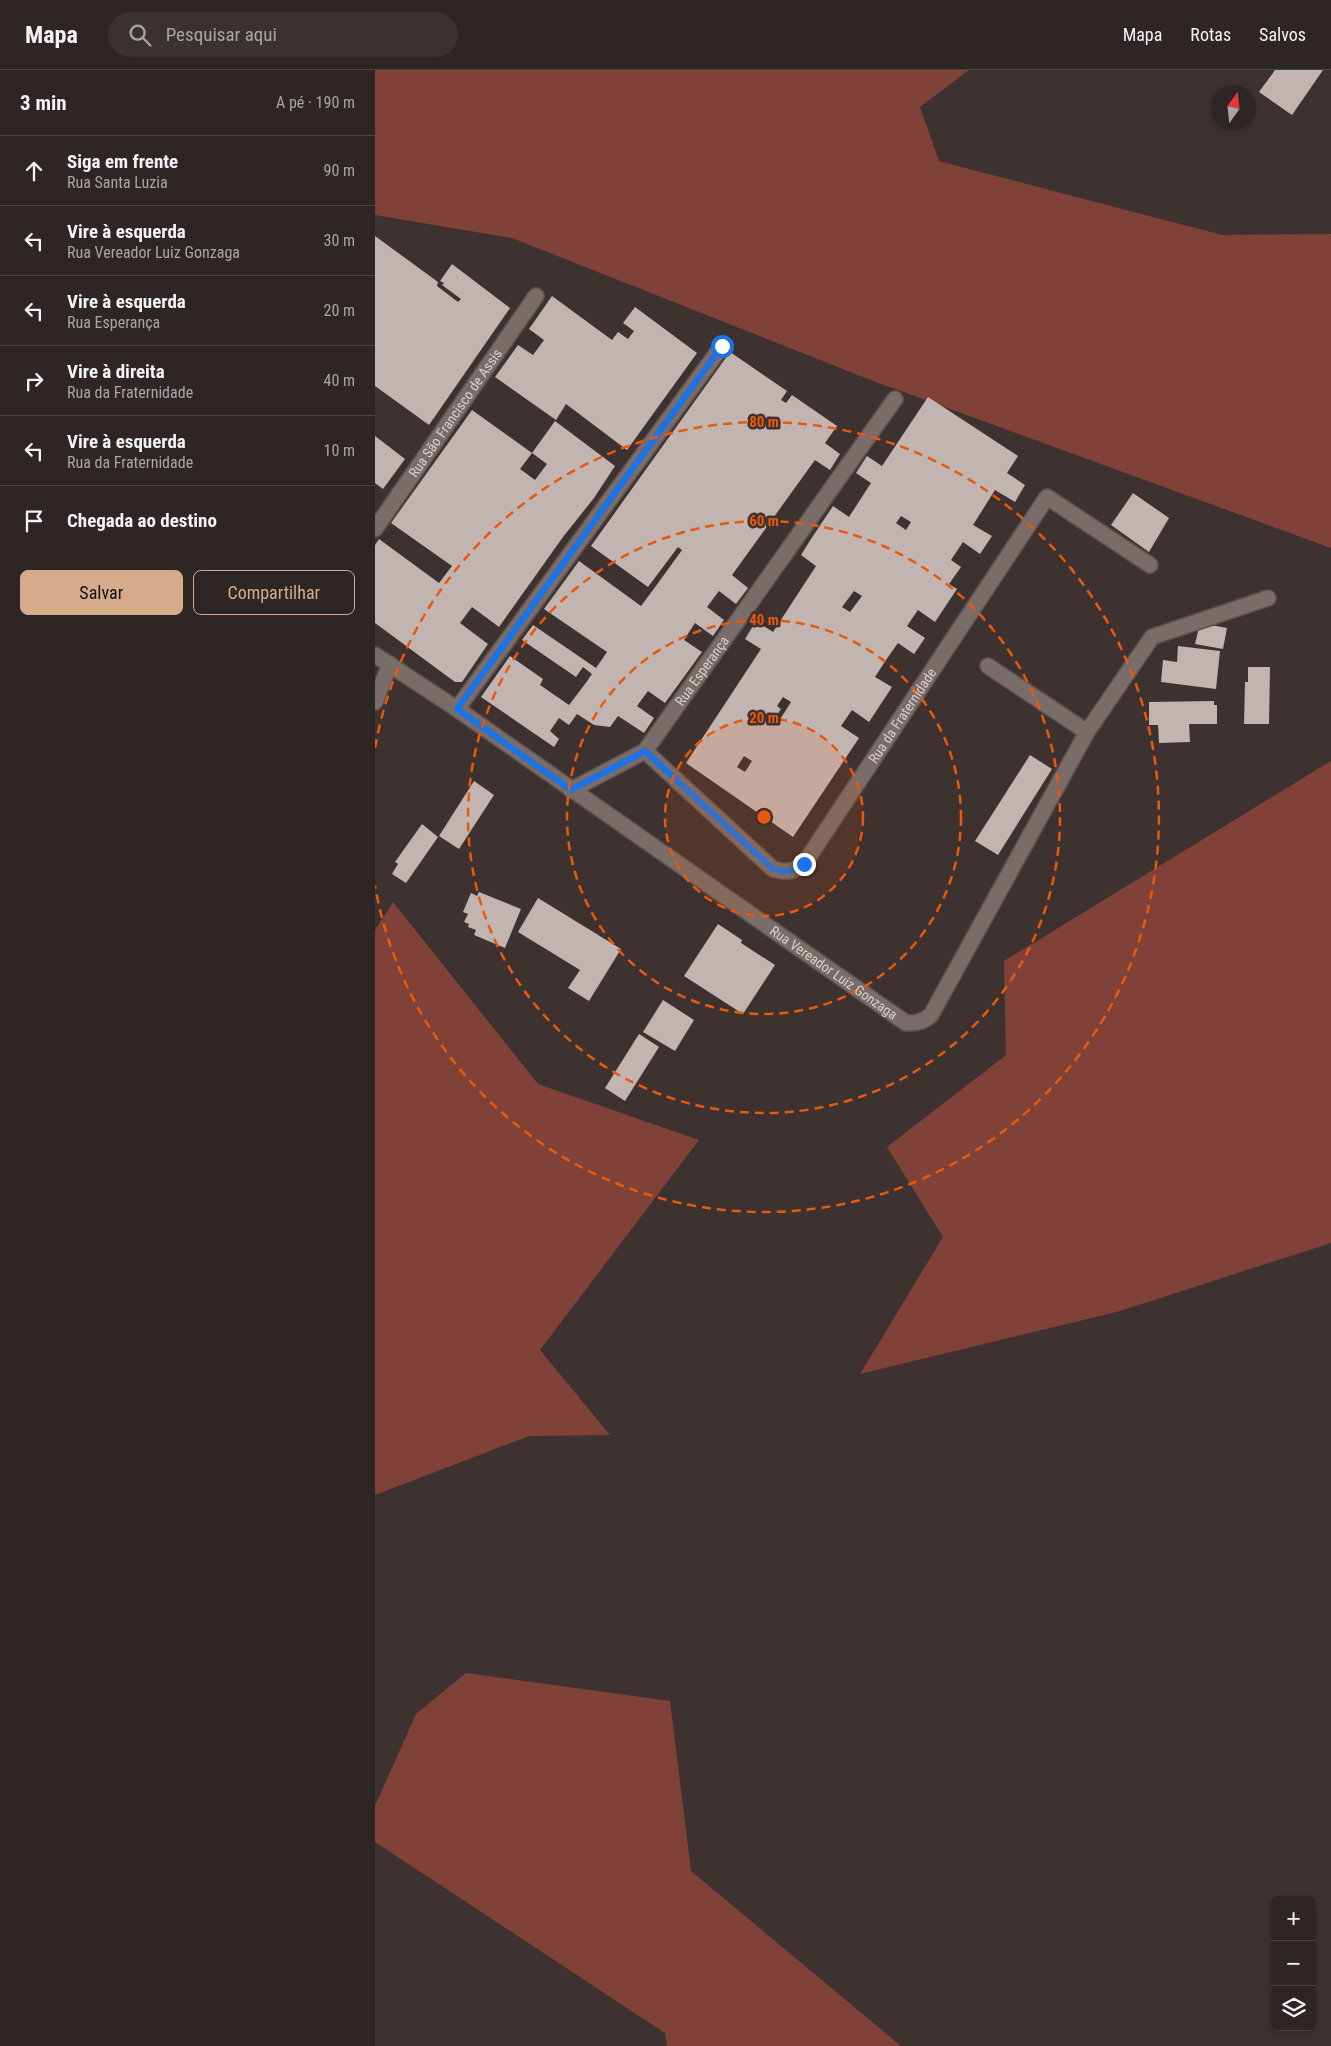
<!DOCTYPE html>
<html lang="pt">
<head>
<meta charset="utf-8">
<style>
	:root { --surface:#2e2624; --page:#3a3231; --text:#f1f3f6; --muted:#a7a5a6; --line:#494341; --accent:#d6ab8b }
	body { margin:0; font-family:"Roboto Condensed",sans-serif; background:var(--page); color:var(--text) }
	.controls { position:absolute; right:15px; bottom:15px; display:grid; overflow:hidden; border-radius:8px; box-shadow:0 2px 8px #0003 }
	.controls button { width:45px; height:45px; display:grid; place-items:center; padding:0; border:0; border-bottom:1px solid var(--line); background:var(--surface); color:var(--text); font:25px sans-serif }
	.compass { position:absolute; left:836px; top:15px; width:45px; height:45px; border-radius:50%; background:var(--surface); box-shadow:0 2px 8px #0003; rotate:15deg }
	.stop { position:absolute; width:15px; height:15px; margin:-11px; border:4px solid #1a73e8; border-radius:50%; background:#fff }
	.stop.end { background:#1a73e8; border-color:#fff; box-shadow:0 1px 5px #0008 }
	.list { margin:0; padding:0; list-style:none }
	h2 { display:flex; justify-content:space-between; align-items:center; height:65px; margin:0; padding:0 20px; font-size:21px }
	h2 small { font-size:16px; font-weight:400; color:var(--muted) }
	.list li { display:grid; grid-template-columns:32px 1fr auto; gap:15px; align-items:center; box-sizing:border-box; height:70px; padding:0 20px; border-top:1px solid var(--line) }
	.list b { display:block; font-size:19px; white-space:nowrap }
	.list p { margin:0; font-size:16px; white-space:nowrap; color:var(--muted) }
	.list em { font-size:16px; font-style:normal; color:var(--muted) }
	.actions { display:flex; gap:10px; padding:15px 20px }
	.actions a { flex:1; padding:11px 0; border:1px solid var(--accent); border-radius:8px; text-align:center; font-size:18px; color:var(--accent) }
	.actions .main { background:var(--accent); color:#111 }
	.icon { flex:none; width:28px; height:28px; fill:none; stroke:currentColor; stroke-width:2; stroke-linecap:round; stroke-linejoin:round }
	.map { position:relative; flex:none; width:956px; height:1976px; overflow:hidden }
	header { display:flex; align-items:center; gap:30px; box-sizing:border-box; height:70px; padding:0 25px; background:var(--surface); border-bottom:1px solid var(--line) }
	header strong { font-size:24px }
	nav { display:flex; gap:28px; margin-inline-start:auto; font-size:18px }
	.search { width:350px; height:45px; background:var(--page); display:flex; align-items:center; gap:12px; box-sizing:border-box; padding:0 18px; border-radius:28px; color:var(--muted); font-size:19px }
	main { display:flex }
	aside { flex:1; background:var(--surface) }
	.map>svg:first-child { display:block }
</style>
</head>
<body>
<header>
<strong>Mapa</strong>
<div class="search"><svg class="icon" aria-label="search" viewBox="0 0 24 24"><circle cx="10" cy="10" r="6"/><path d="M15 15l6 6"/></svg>Pesquisar aqui</div>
<nav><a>Mapa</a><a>Rotas</a><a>Salvos</a></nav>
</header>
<main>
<aside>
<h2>3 min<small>A pé · 190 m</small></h2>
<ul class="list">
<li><svg class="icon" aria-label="ahead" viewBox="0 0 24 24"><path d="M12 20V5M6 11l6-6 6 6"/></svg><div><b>Siga em frente</b><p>Rua Santa Luzia</p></div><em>90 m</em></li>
<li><svg class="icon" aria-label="left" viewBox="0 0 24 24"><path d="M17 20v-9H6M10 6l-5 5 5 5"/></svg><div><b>Vire à esquerda</b><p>Rua Vereador Luiz Gonzaga</p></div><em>30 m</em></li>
<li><svg class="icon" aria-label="left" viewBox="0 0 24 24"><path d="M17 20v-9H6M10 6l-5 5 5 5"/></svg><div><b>Vire à esquerda</b><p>Rua Esperança</p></div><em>20 m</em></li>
<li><svg class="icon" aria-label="right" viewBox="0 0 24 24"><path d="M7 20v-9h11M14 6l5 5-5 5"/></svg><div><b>Vire à direita</b><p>Rua da Fraternidade</p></div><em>40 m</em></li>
<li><svg class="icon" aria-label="left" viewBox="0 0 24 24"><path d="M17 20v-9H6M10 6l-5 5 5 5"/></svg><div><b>Vire à esquerda</b><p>Rua da Fraternidade</p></div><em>10 m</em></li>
<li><svg class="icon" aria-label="arrive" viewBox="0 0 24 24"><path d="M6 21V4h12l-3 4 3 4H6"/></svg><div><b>Chegada ao destino</b></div></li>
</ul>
<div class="actions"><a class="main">Salvar</a><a>Compartilhar</a></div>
</aside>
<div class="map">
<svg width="956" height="1976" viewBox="0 0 956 1976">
	<rect width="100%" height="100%" fill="#3e3230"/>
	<path fill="#804138" d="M 0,0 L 594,0 L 545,37 L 564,91 L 847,165 L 956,164 L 956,478 L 493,309 L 137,168 L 0,145 Z
		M 956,691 L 956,1173 L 745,1241 L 485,1304 L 568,1167 L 512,1077 L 631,985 L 629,891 Z
		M 18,832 L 163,1014 L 324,1070 L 165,1280 L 235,1365 L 154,1366 L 0,1425 L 0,860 Z
		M 91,1603 L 295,1631 L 316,1801 L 526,1976 L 292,1976 L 290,1963 L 0,1772 L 0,1736 L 41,1644 Z"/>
	<path fill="#c2b4b1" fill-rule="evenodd" d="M 900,0 L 948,0 L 917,45 L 884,22 Z
		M 0,166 L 63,212 L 62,216 L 83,232 L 86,229 L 67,215 L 69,213 L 65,211 L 77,194 L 135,238 L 54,355 L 0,316 Z
		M 177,226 L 237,270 L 243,262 L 253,269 L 259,261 L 248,253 L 260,237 L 322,283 L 252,380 L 191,334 L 181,350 L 120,307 L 143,275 L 158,285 L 169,270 L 154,259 Z
		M 355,282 L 412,321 L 406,330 L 411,333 L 417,325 L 462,356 L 450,373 L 465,384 L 455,400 L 440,390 L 357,505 L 373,518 L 361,534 L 344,521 L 332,537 L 349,550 L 338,566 L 320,553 L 309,570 L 327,582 L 290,633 L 273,621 L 262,636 L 279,648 L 269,663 L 243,646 L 235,657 L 219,655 L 202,644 L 194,655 L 184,648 L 175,661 L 184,669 L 179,677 L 106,627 L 135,586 L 168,609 L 165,615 L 194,635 L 210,614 L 217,604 L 208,597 L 201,607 L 147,570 L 158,555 L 221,598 L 232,582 L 169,539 L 204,491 L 266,536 L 278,520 L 307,480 L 303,477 L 273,517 L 216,476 Z
		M 553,327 L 643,386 L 632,403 L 650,415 L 640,432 L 620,420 L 598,455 L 617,466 L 605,484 L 588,472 L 576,490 L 586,497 L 574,514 L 582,519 L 560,552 L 543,540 L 532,556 L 550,568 L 539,584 L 523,573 L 511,590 L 500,607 L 517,617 L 494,652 L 477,640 L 466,656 L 484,668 L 418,767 L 311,693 L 386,579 L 370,569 L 381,551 L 398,562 L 441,496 L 426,485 L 436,469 L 458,436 L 474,447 L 496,413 L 481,403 L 492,386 L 507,396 ZM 526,446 L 536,452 L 531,460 L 521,453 ZM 479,521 L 487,526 L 475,542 L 467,537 ZM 408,627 L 416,632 L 404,651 L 400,648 L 406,639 L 402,636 ZM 369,686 L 377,691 L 370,702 L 362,697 Z
		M 97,340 L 157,383 L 145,399 L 160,410 L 172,394 L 157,383 L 180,351 L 240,396 L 219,428 L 188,467 L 124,557 L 97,537 L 85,553 L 113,574 L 87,612 L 80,612 L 0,553 L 0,475 L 4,469 L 64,513 L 77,496 L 16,453 Z
		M 0,366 L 30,389 L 8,419 L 0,413 Z
		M 758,423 L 794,448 L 774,482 L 736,455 Z
		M 825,553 L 852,558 L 848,579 L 820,574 Z
		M 803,576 L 845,581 L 841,619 L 786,612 L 788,590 L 802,592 Z
		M 873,597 L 895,597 L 894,654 L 869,654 L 870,612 L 873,612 Z
		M 839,631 L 839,635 L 842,635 L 842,654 L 814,654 L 815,672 L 784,673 L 783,655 L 774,655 L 774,632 Z
		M 655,685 L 677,699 L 623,785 L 600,771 Z
		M 99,711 L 119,725 L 84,779 L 64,766 Z
		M 47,754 L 63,767 L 31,813 L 17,804 L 23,794 L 20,792 Z
		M 104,822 L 146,839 L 130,878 L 99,865 L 101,860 L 93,857 L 94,854 L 89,852 L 93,844 L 88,842 L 96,823 L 102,826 Z
		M 163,828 L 246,879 L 214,931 L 193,918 L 205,900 L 143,862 Z
		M 343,854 L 367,870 L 366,873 L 400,895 L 368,944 L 309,906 Z
		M 288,930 L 319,950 L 300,981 L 268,962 Z
		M 264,964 L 284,977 L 250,1031 L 230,1018 Z"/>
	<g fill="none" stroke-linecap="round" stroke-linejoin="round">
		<g stroke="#5a514f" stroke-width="18">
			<g id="minor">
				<path id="s1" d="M 0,459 L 161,226"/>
				<path id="s2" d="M 0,585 L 82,639 L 531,953 C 542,953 548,952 556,945 L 712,662 L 777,567 L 893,528"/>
				<path d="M 613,596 L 712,662"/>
				<path d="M 0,632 L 15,594"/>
				<path d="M 82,639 L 347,276"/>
				<path id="s3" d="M 270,681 L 398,799 C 411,803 417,802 429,794 L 672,427 L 775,495"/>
				<path id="s4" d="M 196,720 L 270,681 L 520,329"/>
			</g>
		</g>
		<use href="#minor" stroke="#796c69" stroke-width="15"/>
	</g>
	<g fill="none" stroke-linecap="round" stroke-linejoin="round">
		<path stroke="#1a73e8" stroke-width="6" d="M 347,276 L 82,639 L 196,720 L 270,681 L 398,799 C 411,803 417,802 429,794"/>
	</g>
	<circle cx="389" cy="747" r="99" fill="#e8590c" fill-opacity=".12"/>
	<g fill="none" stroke="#e8590c" stroke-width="2.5" stroke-dasharray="9 6">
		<circle cx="389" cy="747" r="99"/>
		<circle cx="389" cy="747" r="197"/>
		<circle cx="389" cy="747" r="296"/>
		<path d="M0 678A395 395 0 1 1 0 816"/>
	</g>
	<g text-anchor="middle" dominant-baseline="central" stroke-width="5" stroke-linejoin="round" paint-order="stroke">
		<g font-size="14" fill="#d8d1cf" stroke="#3e3230">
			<text stroke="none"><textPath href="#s1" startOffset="141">Rua São Francisco de Assis</textPath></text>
			<text stroke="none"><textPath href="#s4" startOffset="182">Rua Esperança</textPath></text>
			<text stroke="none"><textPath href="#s3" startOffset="385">Rua da Fraternidade</textPath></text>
			<text stroke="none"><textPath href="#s2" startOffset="558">Rua Vereador Luiz Gonzaga</textPath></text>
		</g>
	</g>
	<circle cx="389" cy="747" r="8" fill="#e8590c" stroke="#3e3230" stroke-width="2.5"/>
	<g font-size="15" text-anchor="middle" font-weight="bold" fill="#e8590c" stroke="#3e3230" stroke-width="5" stroke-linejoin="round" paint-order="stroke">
		<text x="389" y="357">80 m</text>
		<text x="389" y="456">60 m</text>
		<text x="389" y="555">40 m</text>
		<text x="389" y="653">20 m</text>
	</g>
</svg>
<div class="controls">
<button>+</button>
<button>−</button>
<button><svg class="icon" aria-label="layers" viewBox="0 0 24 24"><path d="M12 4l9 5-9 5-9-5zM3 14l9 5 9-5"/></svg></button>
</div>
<svg class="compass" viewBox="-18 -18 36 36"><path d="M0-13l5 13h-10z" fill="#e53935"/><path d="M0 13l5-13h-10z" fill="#a7a5a6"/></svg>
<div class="stop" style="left:347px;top:276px"></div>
<div class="stop end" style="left:429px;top:794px"></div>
</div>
</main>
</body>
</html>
